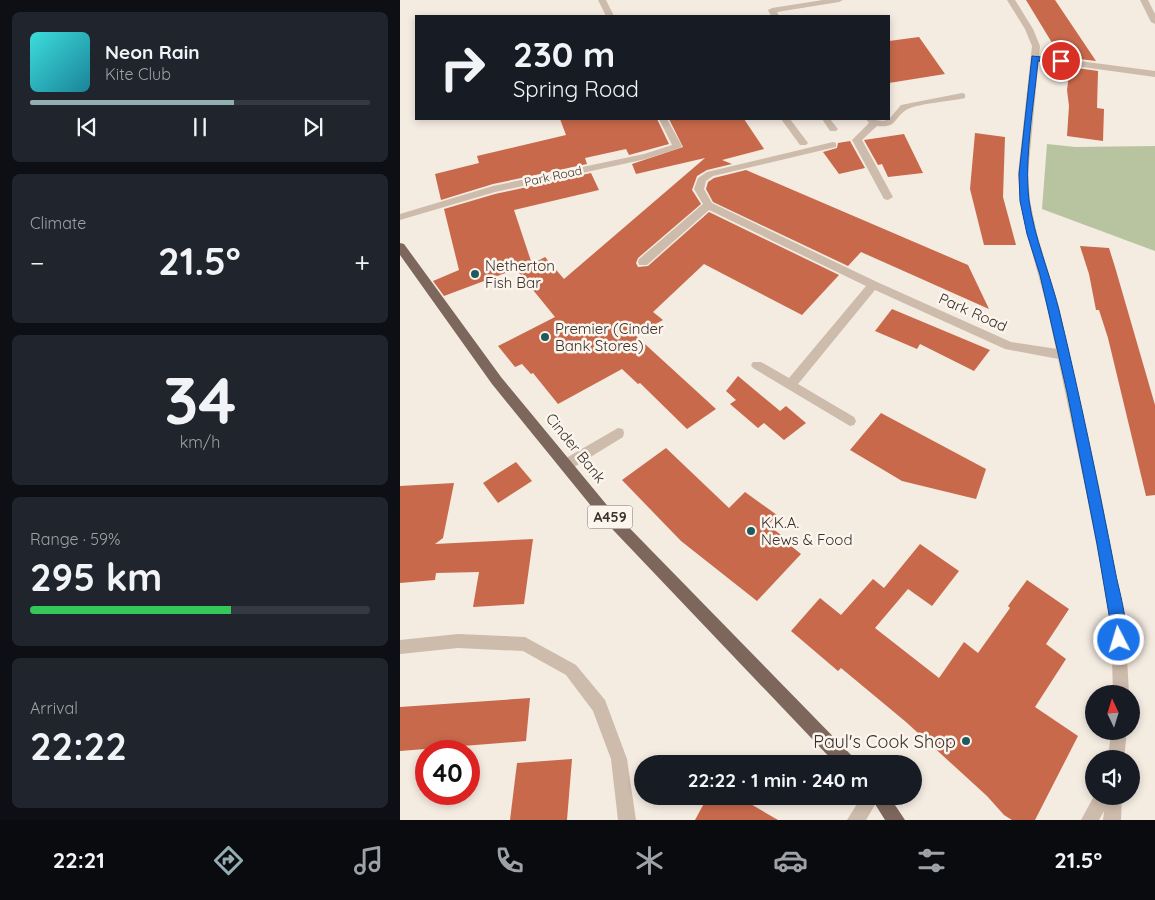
<!DOCTYPE html>
<meta charset="utf-8">
<style>
:root{--surface:#171b24;--page:#20242c;--text:#f1f3f6;--muted:#9ea1a6;--line:#363941;--accent:#92aeb2}
body{margin:0;font-family:Quicksand,sans-serif;background:var(--page);color:var(--text);height:100vh;display:flex;flex-direction:column;font-size:19px;white-space:nowrap}
*{box-sizing:border-box;margin:0}
p{font-size:16px;color:var(--muted)}
.icon{flex:none;width:28px;height:28px;fill:none;stroke:currentColor;stroke-width:2;stroke-linecap:round;stroke-linejoin:round}
.map{position:relative;flex:1;overflow:hidden}
.drawer{display:flex;flex-direction:column;gap:12px;padding:12px;background:#0d0f14;width:400px}
.drawer>*{flex:none}
.top-card{position:absolute;left:15px;top:15px;width:475px;height:105px;border-radius:0px;box-shadow:0 2px 8px #0003;background:#171b24;color:var(--text);overflow:hidden}
.needle{width:32px;rotate:356deg}
.tools{position:absolute;left:685px;top:685px;display:grid;gap:10px}
.tools a{display:grid;place-items:center;width:55px;height:55px;border-radius:50%;background:var(--surface);box-shadow:0 2px 8px #0003;font-size:25px}
.speed{position:absolute;left:15px;top:740px;display:flex;gap:10px;font-size:25px;font-weight:700;text-align:center}
.speed>*{display:grid;place-content:center;width:65px;height:65px;border-radius:50%;background:var(--surface);box-shadow:0 2px 8px #0003;line-height:1}
.speed .limit{border:8px solid #d22;background:#fff;color:#111}
.pin{position:absolute;display:grid;place-items:center;width:42px;height:42px;color:#fff;margin:-21px;border:2px solid #fff;border-radius:50%;box-shadow:0 1px 5px #0007}
.me{position:absolute;width:55px;margin:-28px;rotate:355deg;stroke-linejoin:round;filter:drop-shadow(0 0 4px #0008)}
.turn{display:flex;align-items:center;gap:18px;height:105px;padding:0 15px;font-size:22px}
.turn .icon{width:65px;height:65px;stroke-width:2.5}
.turn b{display:block;font-size:35px;line-height:42px}
.big{font-size:38px;font-weight:700;line-height:1.1}
.drawer .card{flex:1;display:flex;flex-direction:column;justify-content:center;gap:8px;min-width:0;padding:0 18px;border-radius:8px;background:var(--page)}
.drawer .dial{align-items:center;gap:0}
.dial b{font-size:65px;line-height:1}
.song{display:flex;align-items:center;gap:15px}
.cover{width:60px;height:60px;border-radius:8px;background:linear-gradient(135deg,hsl(180 70% 55%),hsl(190 70% 35%))}
.played{height:5px;border-radius:2px;background:linear-gradient(90deg,var(--accent) 60%,var(--line) 60%)}
.keys{display:flex;justify-content:space-around;direction:ltr}
.heat{display:flex;justify-content:space-between;align-items:center;font-size:28px;direction:ltr}
.charge{height:8px;border-radius:4px;background:linear-gradient(90deg,#34c759 59%,var(--line) 0)}
.trip{position:absolute;left:234px;top:755px;width:288px;height:50px;border-radius:25px;background:var(--surface);box-shadow:0 2px 8px #0003;font-weight:700;line-height:50px;text-align:center}
.tab-bar{display:flex;height:80px;justify-content:space-around;align-items:center;background:#090b0e;color:var(--muted)}
.tab-bar .icon{width:35px;height:35px}
.tab-bar .on{color:var(--accent)}
.tab-bar b{font-size:22px;color:var(--text)}
main{display:flex;flex:1;min-height:0}
.map>svg:first-child{display:block}
.green{fill:#b8c4a0}
.building{fill:#c8694b}
.lines{fill:none;stroke-linecap:round;stroke-linejoin:round}
.service{fill:#cdbbac;fill-rule:evenodd}
.minor{fill:#cdbbac;fill-rule:evenodd}
.tertiary{fill:#cdbbac;fill-rule:evenodd}
.primary{fill:#7d675c;fill-rule:evenodd}
.route{fill:#1a73e8;stroke:#114b97}
.poi-dot{fill:#1f5a5e;stroke:#fbf5ee;stroke-width:2}
.labels{text-anchor:middle;dominant-baseline:central;stroke-width:5;stroke-linejoin:round;paint-order:stroke}
.far-street-label{font-size:12px;fill:#3b302b;stroke:#fbf5ee}
.shield{fill:#fbf5ee;stroke:#756b66;stroke-width:1}
.shield-label{font-size:14px;font-weight:bold;fill:#3b302b}
.poi-label{font-size:15px;fill:#3b302b;stroke:#fbf5ee;text-anchor:start}
.street-label{font-size:15px;fill:#3b302b;stroke:#fbf5ee}
.near-poi-label{font-size:18px;fill:#3b302b;stroke:#fbf5ee;text-anchor:end}
</style>
<main>
<section class="drawer">
<div class="card">
<div class="song"><i class="cover"></i><div><b>Neon Rain</b><p>Kite Club</p></div></div>
<div class="played"></div>
<div class="keys"><svg class="icon" aria-label="previous" viewBox="0 0 24 24"><path d="M18 5L8 12l10 7zM5 5v14"/></svg><svg class="icon" aria-label="pause" viewBox="0 0 24 24"><path d="M8 5v14M16 5v14"/></svg><svg class="icon" aria-label="next" viewBox="0 0 24 24"><path d="M6 5l10 7-10 7zM19 5v14"/></svg></div>
</div>
<div class="card"><p>Climate</p>
<div class="heat"><a>−</a><b class="big">21.5°</b><a>+</a></div>
</div>
<div class="card dial"><b>34</b><p>km/h</p></div>
<div class="card"><p>Range · 59%</p><b class="big">295 km</b><div class="charge"></div></div>
<div class="card"><p>Arrival</p><b class="big">22:22</b></div>
</section>
<div class="map">
<svg width="755" height="820" viewBox="0 0 755 820">
<rect width="100%" height="100%" fill="#f4ebe1"/>
<path class="green" d="M647,144L675,147L755,146V251L642,209Z"/>
<path class="building" d="M626,0H655L696,61L671,58L672,50L657,51Z
M519,37L545,74L489,83V41Z
M670,67L698,71L697,108L704,109L703,141L667,136L669,106L667,90Z
M160,119H257L269,144L229,155L226,149L185,158L187,164L93,184L41,200L35,174L79,163L77,156L166,135Z
M269,119H344L364,149L322,160L332,164L307,170L297,176L292,190L301,204L238,258L236,263L238,267L248,266L309,212L439,275L402,315L304,264L253,312L263,320L235,335L316,409L287,429L240,383L238,384L222,369L158,404L133,373L131,374L122,364L115,367L98,346L155,317L116,269L44,296L33,281L59,270L44,209L95,194L191,173L199,190L114,210L132,264L145,257L164,279L305,158L236,174L232,164L283,147Z
M575,133L605,137L603,197L616,245H584L570,189Z
M504,134L523,173L488,177L482,164L478,165L464,140Z
M450,141L465,168L439,174L423,152L437,148L438,143Z
M346,170L568,265L589,309L461,252L448,266L313,202L306,189L308,182L314,178Z
M680,246L709,248L715,267L755,405V495L746,496L708,338L699,310H696L689,274Z
M492,309L590,350L574,371L520,344L517,349L475,331Z
M338,376L380,411L386,406L406,423L384,440L364,423L358,428L330,404L336,400L326,391Z
M481,413L586,469L576,499L502,481L450,450Z
M266,448L329,508L345,492L377,515L368,525L381,535L380,537L401,554L357,601L281,541L222,480Z
M116,462L132,481L98,503L83,483Z
M54,483L43,538L35,544L133,539L124,604L73,607L79,572L36,573L35,580L0,583V486Z
M520,544L559,571L532,606L508,589L475,628L539,678L564,642L578,653L610,608L608,606L627,580L669,609L646,644L666,659L635,707L678,736L635,820H612L604,815L587,796L506,722L441,668L438,671L391,631L420,598L441,615L473,579L484,588Z
M130,698L126,741L0,751V707Z
M172,759L167,820H110L117,763Z
M308,796H337L378,820H295Z"/>
<g class="lines">
<path class="service" d="M423,0H443L439,2L377,12L379,16H371L368,10L372,8Z
M740,0H748L755,14V24L751,22Z
M562,93L565,94V98C553,101 514,104 506,110C493,119 497,128 477,126L462,140L493,197L488,200L484,199L452,140L469,123L466,119L484,121L490,118L501,105Z
M381,119H390L408,143L406,145H400Z
M422,119H430L438,129L436,131H430Z
M218,428L223,429L224,433L223,437L171,469L166,471L161,469L159,465L161,461Z"/>
<path class="minor" d="M198,0H206L214,16H206Z
M634,55L755,71V77L631,60V56Z
M259,119H267L282,146L280,148L246,159L95,192L0,220V214L93,186L244,154L272,145Z
M433,142L436,143V147L313,176L306,181L304,189L312,203L477,282L611,342L664,350L670,355L668,358L664,360L605,349L475,290L398,384L454,417L456,421L454,425L450,426L353,368L351,365L353,362H361L389,378L466,286L309,210L247,265H239L238,262L239,259L303,204L294,189L298,178L307,172Z
M58,634L125,637L176,665L205,700L227,759L236,820H218L211,759L193,711L166,675L123,651L58,648L0,654V640Z
M462,796H480L466,820H447Z"/>
<path class="tertiary" d="M607,0H615L633,29L640,46L628,174L630,201L637,234L659,307L699,486L725,621L729,694H713L711,621L685,486L647,307L627,234L620,201L618,174L632,46L625,29Z
M711,731H727L724,759H708Z
M694,796H722L721,820H703L704,811L699,820H681Z"/>
<path class="primary" d="M0,243L4,244L101,377L206,504L454,758L456,764H436L196,512L92,384L0,255Z
M470,796H489L505,820H485Z"/>
</g>
<path class="route" d="M632,56L661,59L665,61L661,63L638,61C634,103 624,159 629,200C634,237 650,274 659,310C680,396 698,483 715,570C718,588 731,628 724,644L719,646L714,644L697,544L667,392L640,275L627,234L620,201L619,174Z"/>
<g class="poi-dot">
<circle cx="75" cy="274" r="5"/>
<circle cx="145" cy="337" r="5"/>
<circle cx="351" cy="531" r="5"/>
<circle cx="566" cy="741" r="5"/>
</g>
<g class="labels">
<g class="far-street-label">
<text transform="translate(153 176) rotate(-12)">Park Road</text>
</g>
<rect class="shield" x="187.5" y="505.5" width="45" height="23" rx="4"/>
<g class="shield-label">
<text x="210" y="517">A459</text>
</g>
<g class="poi-label">
<text x="85" y="265">Netherton<tspan x="85" dy="17">Fish Bar</tspan></text>
<text x="155" y="328">Premier (Cinder<tspan x="155" dy="17">Bank Stores)</tspan></text>
<text x="361" y="522">K.K.A.<tspan x="361" dy="17">News &amp; Food</tspan></text>
</g>
<g class="street-label">
<text transform="translate(573 312) rotate(24)">Park Road</text>
<text transform="translate(176 448) rotate(51)">Cinder Bank</text>
</g>
<g class="near-poi-label">
<text x="556" y="741">Paul's Cook Shop</text>
</g>
</g>
</svg>
<div class="tools">
<a><svg class="needle" viewBox="-14 -14 28 28"><path d="M0-13l5 13h-10z" fill="#e53935"/><path d="M0 13l5-13h-10z" fill="#9ea1a6"/></svg></a>
<a><svg class="icon" aria-label="sound" viewBox="0 0 24 24"><path d="M4 9h4l5-4v14l-5-4H4zM17 9q2 3 0 6"/></svg></a>
</div>
<div class="speed"><div class="limit">40</div></div>
<div class="pin" style="left:661px;top:61px;background:#d93025"><svg class="icon" aria-label="arrive" viewBox="0 0 24 24"><path d="M6 21V4h12l-3 4 3 4H6"/></svg></div>
<svg class="me" style="left:719px;top:640px" viewBox="-20 -20 40 40"><circle r="17" fill="#1a73e8" stroke="#fff" stroke-width="3"/><path d="M0-11L8 9 0 5-8 9z" fill="#fff"/></svg>
<div class="trip">22:22 · 1 min · 240 m</div>
<div class="top-card">
<div class="turn"><svg class="icon" aria-label="right" viewBox="0 0 24 24"><path d="M7 20v-9h11M14 6l5 5-5 5"/></svg><div><b>230 m</b>Spring Road</div></div>
</div>
</div>
</main>
<nav class="tab-bar">
<b>22:21</b>
<svg class="icon on" aria-label="directions" viewBox="0 0 24 24"><path d="M12 3l9 9-9 9-9-9zM9 14v-3h6M13 9l2 2-2 2"/></svg>
<svg class="icon" aria-label="music" viewBox="0 0 24 24"><path d="M9 18V5l10-2v13"/><circle cx="6" cy="18" r="3"/><circle cx="16" cy="16" r="3"/></svg>
<svg class="icon" aria-label="phone" viewBox="0 0 24 24"><path d="M5 4h4l2 5-3 2q2 4 5 5l2-3 5 2v4C11 20 4 13 5 4z"/></svg>
<svg class="icon" aria-label="climate" viewBox="0 0 24 24"><path d="M12 3v18M4 7l16 10M4 17L20 7"/></svg>
<svg class="icon" aria-label="car" viewBox="0 0 24 24"><path d="M5 17H2v-5l4-1 3-4h7l3 4 3 1v5h-3M9 17h6M6 11h13"/><circle cx="7" cy="17" r="2"/><circle cx="17" cy="17" r="2"/></svg>
<svg class="icon" aria-label="filters" viewBox="0 0 24 24"><path d="M4 7h16M4 17h16"/><circle cx="9" cy="7" r="2"/><circle cx="15" cy="17" r="2"/></svg>
<b>21.5°</b>
</nav>
